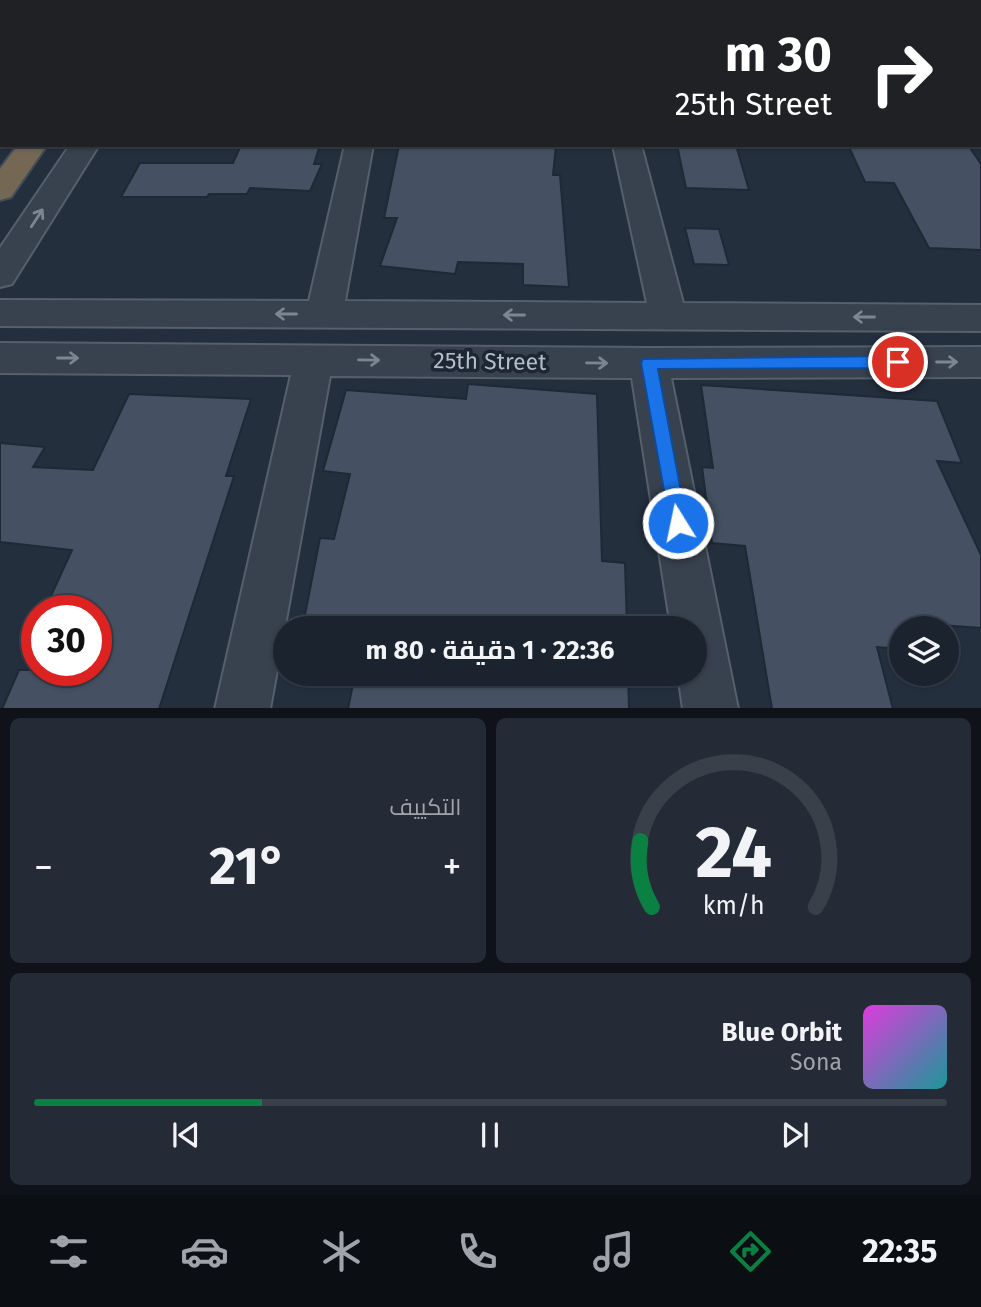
<!DOCTYPE html>
<html lang="ar">
<meta charset="utf-8">
<style>
:root{--surface:#1b232e;--page:#242b36;--text:#f1f3f6;--muted:#a0a4aa;--line:#39404a;--accent:#0b8043}
body{margin:0;font-family:"Fira Sans",Cairo,sans-serif;background:var(--page);color:var(--text);direction:rtl;height:100vh;display:flex;flex-direction:column;font-size:26px;white-space:nowrap}
*{box-sizing:border-box;margin:0}
p{font-size:23px;color:var(--muted)}
.icon{flex:none;width:38px;height:38px;fill:none;stroke:currentColor;stroke-width:2;stroke-linecap:round;stroke-linejoin:round}
.map{position:relative;height:708px;overflow:hidden;direction:ltr}
.details{display:flex;flex-direction:column;gap:10px;padding:10px;background:#0f1319;flex:1}
.details>*{flex:none}
.hud{position:absolute;left:0px;top:0px;width:982px;height:147px;box-shadow:0 2px 5px #0004,0 0 0 2px var(--line);direction:rtl;background:#202124;color:#fff;overflow:hidden}
.controls{position:absolute;left:889px;top:616px;display:grid;gap:14px}
.controls a{display:grid;place-items:center;width:70px;height:70px;border-radius:50%;background:var(--surface);box-shadow:0 2px 5px #0004,0 0 0 2px var(--line);font-size:35px}
.speed{position:absolute;left:21px;top:595px;display:flex;gap:14px;font-size:35px;font-weight:700;text-align:center}
.speed>*{display:grid;place-content:center;width:91px;height:91px;border-radius:50%;background:var(--surface);box-shadow:0 2px 5px #0004,0 0 0 2px var(--line);line-height:1}
.speed .limit{border:10px solid #d22;background:#fff;color:#111}
.pin{position:absolute;display:grid;place-items:center;width:60px;height:60px;color:#fff;margin:-30px;border:4px solid #fff;border-radius:50%;box-shadow:0 2px 7px #0007}
.me{position:absolute;width:77px;margin:-38px;rotate:350deg;stroke-linejoin:round;filter:drop-shadow(0 0 5px #0008)}
.turn{display:flex;align-items:center;gap:24px;height:147px;padding:0 35px;font-size:32px}
.turn .icon{width:91px;height:91px;stroke-width:2.5}
.turn b{display:block;font-size:49px;line-height:60px}
.big{font-size:52px;font-weight:700;line-height:1.1}
.details .tile{flex:1;display:flex;flex-direction:column;justify-content:center;gap:10px;min-width:0;padding:0 24px;border-radius:10px;background:var(--page)}
.details .dial{align-items:center;gap:0}
.dial svg{height:182px;overflow:visible;fill:none;stroke:var(--line);stroke-width:7;stroke-linecap:round;text-anchor:middle}
.dial text{fill:var(--text);stroke:none}
.song{display:flex;align-items:center;gap:21px}
.cover{width:84px;height:84px;border-radius:10px;background:linear-gradient(135deg,hsl(300 70% 55%),hsl(180 70% 35%))}
.played{height:7px;border-radius:4px;background:linear-gradient(90deg,var(--accent) 25%,var(--line) 25%)}
.keys{display:flex;justify-content:space-around;direction:ltr}
.heat{display:flex;justify-content:space-between;align-items:center;font-size:38px;direction:ltr}
.details .tiles{flex:1;display:grid;gap:10px;grid-template-columns:1fr 1fr}
.tile:last-child{grid-column:span 2}
.trip{position:absolute;left:273px;top:616px;width:434px;height:70px;border-radius:35px;background:var(--surface);box-shadow:0 2px 5px #0004,0 0 0 2px var(--line);font-weight:700;line-height:70px;text-align:center;direction:rtl}
.tab-bar{display:flex;height:112px;justify-content:space-around;align-items:center;background:#0b0e12;color:var(--muted)}
.tab-bar .icon{width:49px;height:49px}
.tab-bar .selected{color:var(--accent)}
.tab-bar b{font-size:32px;color:var(--text)}
.map>svg:first-child{display:block}
.building{fill:#455162;stroke:#1f2835;stroke-width:2}
.lines{fill:none;stroke-linecap:round;stroke-linejoin:round}
.service-casing{stroke:#565f6c;stroke-width:4}
.minor-casing{stroke:#565f6c;stroke-width:4}
.secondary-casing{stroke:#565f6c;stroke-width:4}
.motorway-casing{stroke:#434c59;stroke-width:4}
.service{fill:#38414e;fill-rule:evenodd}
.minor{fill:#38414e;fill-rule:evenodd}
.secondary{fill:#465061;fill-rule:evenodd}
.motorway{fill:#746855;fill-rule:evenodd}
.oneway{stroke:#7c8592}
.route{fill:#1a73e8;stroke:#114b97;stroke-width:2}
.labels{text-anchor:middle;dominant-baseline:central;stroke-width:7;stroke-linejoin:round;paint-order:stroke}
.street-label{font-size:23px;fill:#b4bcc9;stroke:#1d2633}
</style>
<div class="map">
<svg width="981" height="709" viewBox="0 0 981 709">
<rect width="100%" height="100%" fill="#242f3e"/>
<path class="building" d="M241,145H320L314,164H322L310,191L250,188L247,194H209L207,197H121L140,163H233Z
M399,145H556L553,175H560L569,287L523,285V264L458,262L455,274L380,266L397,218H384Z
M677,145H736L749,190L686,188Z
M848,145H968L981,164V250L929,248L894,183L865,182Z
M685,228L719,229L729,265L694,264Z
M468,384L597,394L602,561L625,563L627,628H364L303,625L320,538L334,539L350,474L323,471L346,390L466,399Z
M701,385L937,401L962,463L937,461L981,555V628L942,625L943,628H901V649L877,647L893,709H772L745,546L712,543L702,467L713,468Z
M129,394L251,399L226,476H234L159,709H2L19,670H96V611H44L72,550L0,542V443L45,447L33,467L93,470Z
M355,674H628L629,709H348Z"/>
<g class="lines">
<defs>
<path id="service" d="M280,0H297L279,2Z"/>
<path id="minor" d="M168,0H190L167,2Z
M377,0H399V2H377Z
M581,0H603L604,2H582Z
M939,0H961L962,2H940Z
M980,24H981V39H980Z
M70,145H99L12,284L0,287V248Z
M345,145H373L345,301L647,303L613,145H641L683,303L981,305V331L0,326V300L309,301Z
M0,343L649,348L981,347V377L671,378L738,709H683L678,674H695V628H671L632,378L330,376L270,709H215L291,375L0,373Z"/>
<path id="secondary" d="M15,0H38L14,2Z
M0,20H2L0,35Z"/>
<path id="motorway" d="M57,0H80L56,2Z
M126,0H149L125,2Z
M2,68V85L0,86V69Z
M18,145H47L11,197L0,200V169Z"/>
</defs>
<use href="#service" class="service-casing"/>
<use href="#minor" class="minor-casing"/>
<use href="#secondary" class="secondary-casing"/>
<use href="#motorway" class="motorway-casing"/>
<use href="#service" class="service"/>
<use href="#minor" class="minor"/>
<use href="#secondary" class="secondary"/>
<use href="#motorway" class="motorway"/>
</g>
<defs><path id="oneway-shaft" d="M-6 0H5M1.5-3L5.5 0L1.5 3" fill="none" stroke-width="1.6" stroke-linecap="round" stroke-linejoin="round" transform="scale(1.75)"/></defs>
<g class="oneway">
<use href="#oneway-shaft" transform="translate(37 218) rotate(-57)"/>
<use href="#oneway-shaft" transform="translate(286 314) rotate(-180)"/>
<use href="#oneway-shaft" transform="translate(514 315) rotate(-180)"/>
<use href="#oneway-shaft" transform="translate(864 317) rotate(-180)"/>
<use href="#oneway-shaft" transform="translate(68 358)"/>
<use href="#oneway-shaft" transform="translate(369 360) rotate(1)"/>
<use href="#oneway-shaft" transform="translate(947 362)"/>
<use href="#oneway-shaft" transform="translate(597 363) rotate(1)"/>
</g>
<path class="route" d="M898,356L906,362L898,368L658,369L687,523L685,529L678,531L671,529L641,363L643,359Z"/>
<g class="labels">
<g class="street-label">
<text transform="translate(490 361) rotate(1)">25th Street</text>
</g>
</g>
</svg>
<div class="controls">
<a><svg class="icon" aria-label="layers" viewBox="0 0 24 24"><path d="M12 4l9 5-9 5-9-5zM3 14l9 5 9-5"/></svg></a>
</div>
<div class="speed"><div class="limit">30</div></div>
<div class="pin" style="left:898px;top:362px;background:#d93025"><svg class="icon" aria-label="arrive" viewBox="0 0 24 24"><path d="M6 21V4h12l-3 4 3 4H6"/></svg></div>
<svg class="me" style="left:678px;top:523px" viewBox="-20 -20 40 40"><circle r="17" fill="#1a73e8" stroke="#fff" stroke-width="3"/><path d="M0-11L8 9 0 5-8 9z" fill="#fff"/></svg>
<div class="trip">22:36 · 1 دقيقة · 80 m</div>
<div class="hud">
<div class="turn"><svg class="icon" aria-label="right" viewBox="0 0 24 24"><path d="M7 20v-9h11M14 6l5 5-5 5"/></svg><div><b>30 m</b>25th Street</div></div>
</div>
</div>
<section class="details">
<div class="tiles">
<div class="tile dial"><svg viewBox="0 0 100 80">
<path d="M14 69A42 42 0 1 1 86 69"/>
<path d="M14 69A42 42 0 0 1 9 40" stroke="#0b8043"/>
<text x="50" y="56" font-size="32" font-weight="700">24</text>
<text x="50" y="72" font-size="11">km/h</text>
</svg></div>
<div class="tile"><p>التكييف</p>
<div class="heat"><a>−</a><b class="big">21°</b><a>+</a></div>
</div>
<div class="tile">
<div class="song"><i class="cover"></i><div><b>Blue Orbit</b><p>Sona</p></div></div>
<div class="played"></div>
<div class="keys"><svg class="icon" aria-label="previous" viewBox="0 0 24 24"><path d="M18 5L8 12l10 7zM5 5v14"/></svg><svg class="icon" aria-label="pause" viewBox="0 0 24 24"><path d="M8 5v14M16 5v14"/></svg><svg class="icon" aria-label="next" viewBox="0 0 24 24"><path d="M6 5l10 7-10 7zM19 5v14"/></svg></div>
</div>
</div>
</section>
<nav class="tab-bar">
<b>22:35</b>
<svg class="icon selected" aria-label="directions" viewBox="0 0 24 24"><path d="M12 3l9 9-9 9-9-9zM9 14v-3h6M13 9l2 2-2 2"/></svg>
<svg class="icon" aria-label="music" viewBox="0 0 24 24"><path d="M9 18V5l10-2v13"/><circle cx="6" cy="18" r="3"/><circle cx="16" cy="16" r="3"/></svg>
<svg class="icon" aria-label="phone" viewBox="0 0 24 24"><path d="M5 4h4l2 5-3 2q2 4 5 5l2-3 5 2v4C11 20 4 13 5 4z"/></svg>
<svg class="icon" aria-label="climate" viewBox="0 0 24 24"><path d="M12 3v18M4 7l16 10M4 17L20 7"/></svg>
<svg class="icon" aria-label="car" viewBox="0 0 24 24"><path d="M5 17H2v-5l4-1 3-4h7l3 4 3 1v5h-3M9 17h6M6 11h13"/><circle cx="7" cy="17" r="2"/><circle cx="17" cy="17" r="2"/></svg>
<svg class="icon" aria-label="filters" viewBox="0 0 24 24"><path d="M4 7h16M4 17h16"/><circle cx="9" cy="7" r="2"/><circle cx="15" cy="17" r="2"/></svg>
</nav>
